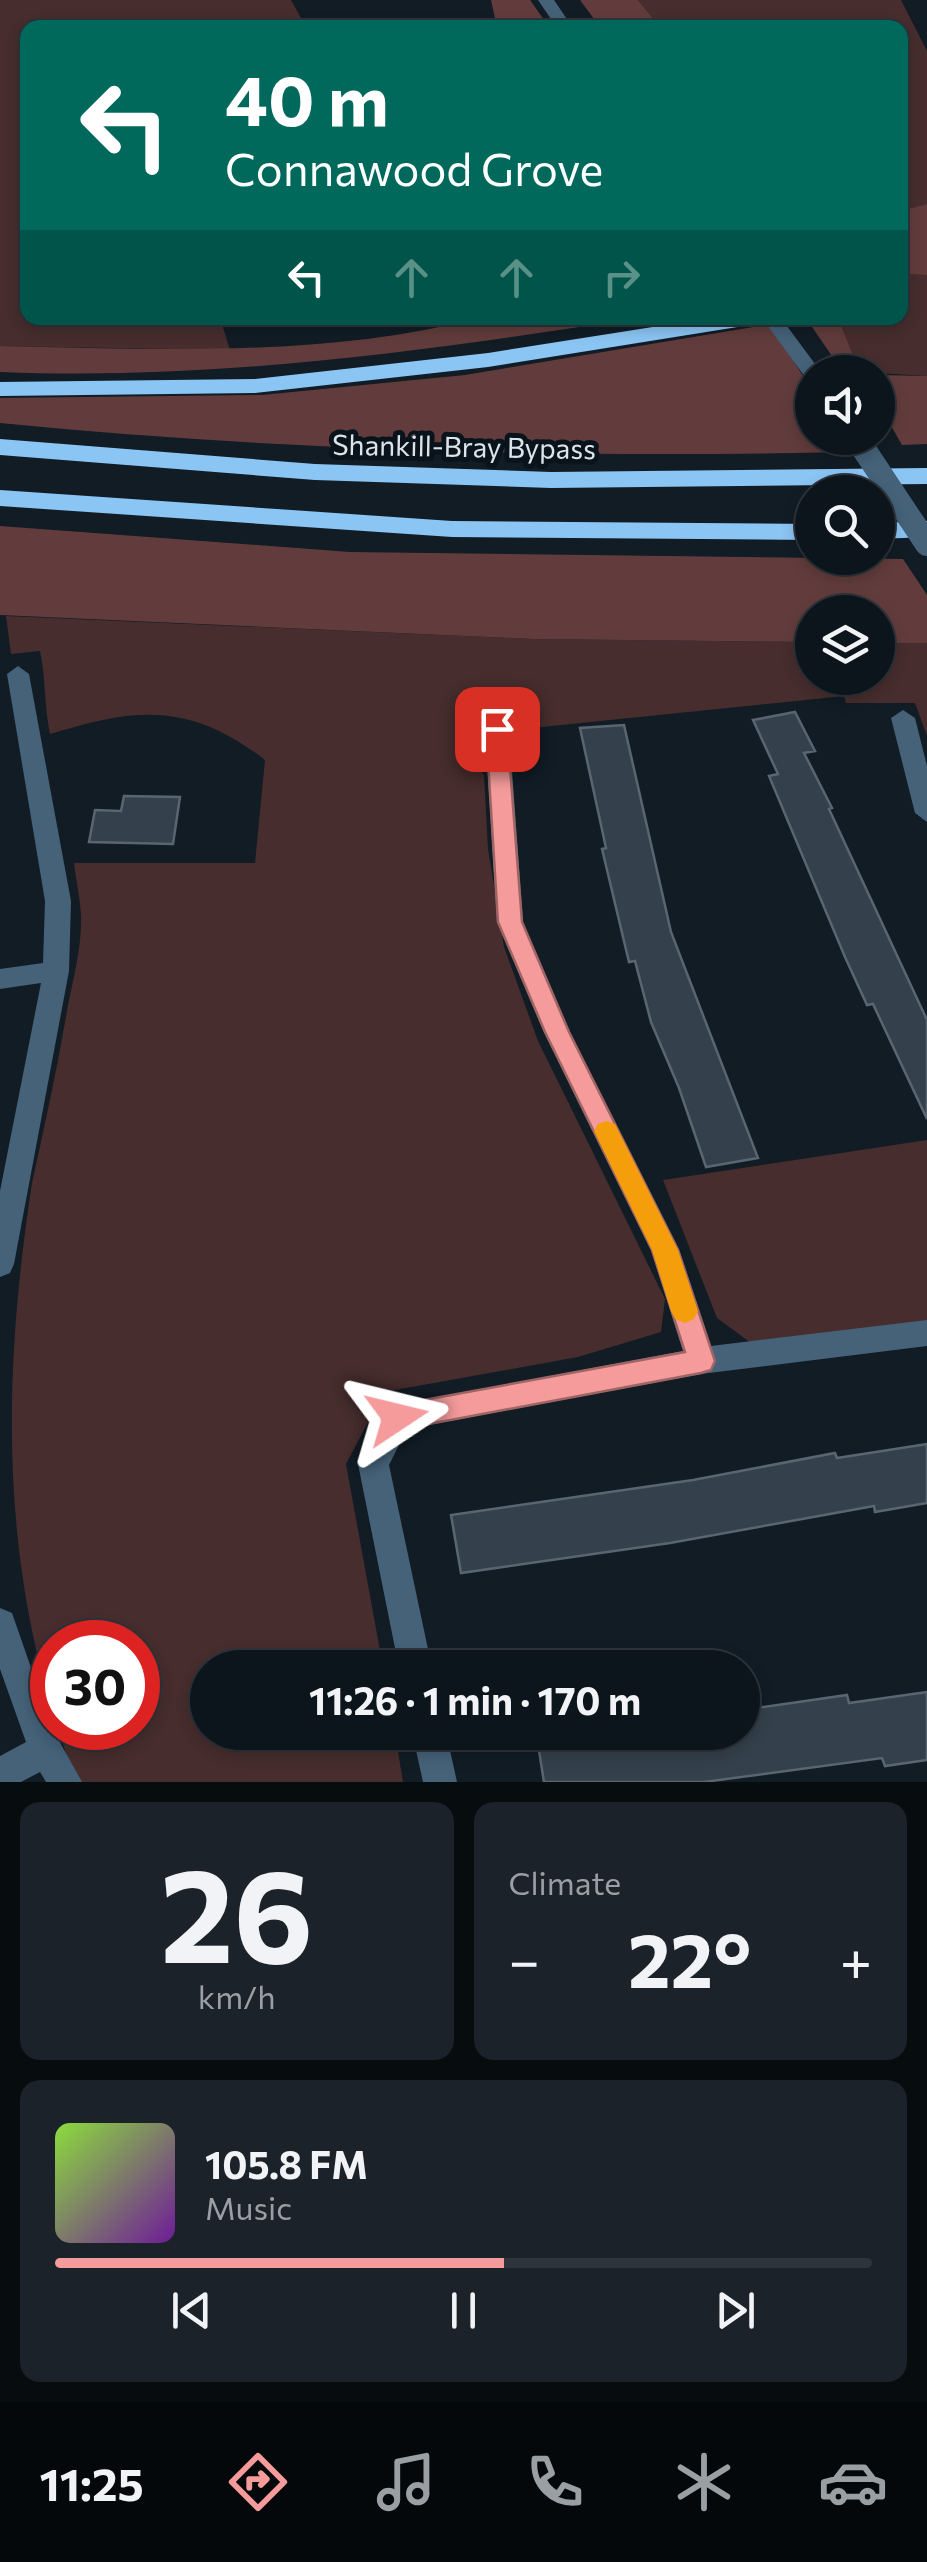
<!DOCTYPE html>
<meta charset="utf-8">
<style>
:root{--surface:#0d151c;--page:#1b2229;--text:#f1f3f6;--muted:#9a9fa3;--line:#2d343b;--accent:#f59b9b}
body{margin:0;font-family:Commissioner,sans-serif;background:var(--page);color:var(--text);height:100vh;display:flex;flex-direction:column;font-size:38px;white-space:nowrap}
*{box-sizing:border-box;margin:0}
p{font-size:32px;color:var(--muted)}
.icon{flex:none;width:55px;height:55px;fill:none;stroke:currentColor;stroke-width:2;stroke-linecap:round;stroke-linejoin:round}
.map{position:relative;height:1782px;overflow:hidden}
.side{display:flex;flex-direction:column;gap:20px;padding:20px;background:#070c0f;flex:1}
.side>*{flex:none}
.banner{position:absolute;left:20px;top:20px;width:888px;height:305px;border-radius:20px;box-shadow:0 5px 15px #0003,0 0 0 2px var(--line);background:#00695c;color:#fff;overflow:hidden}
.fabs{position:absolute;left:795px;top:355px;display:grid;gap:20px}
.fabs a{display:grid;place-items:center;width:100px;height:100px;border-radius:50%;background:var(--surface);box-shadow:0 5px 15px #0003,0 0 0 2px var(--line);font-size:50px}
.speed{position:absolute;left:30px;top:1620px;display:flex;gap:20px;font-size:50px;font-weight:700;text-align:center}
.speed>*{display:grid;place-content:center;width:130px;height:130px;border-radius:50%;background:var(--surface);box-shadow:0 5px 15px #0003,0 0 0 2px var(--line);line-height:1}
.speed .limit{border:15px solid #d22;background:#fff;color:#111}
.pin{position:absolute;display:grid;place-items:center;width:85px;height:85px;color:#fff;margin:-42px;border-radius:20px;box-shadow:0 5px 15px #0006}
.me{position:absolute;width:110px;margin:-55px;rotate:80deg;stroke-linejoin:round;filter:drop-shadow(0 0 8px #0008)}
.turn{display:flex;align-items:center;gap:35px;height:210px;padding:0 40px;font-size:45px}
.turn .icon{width:130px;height:130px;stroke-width:2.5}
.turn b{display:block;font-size:70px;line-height:85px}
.lanes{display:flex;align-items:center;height:95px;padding:0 40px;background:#0003;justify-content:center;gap:50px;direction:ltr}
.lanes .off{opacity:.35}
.big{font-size:75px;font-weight:700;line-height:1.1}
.side .card{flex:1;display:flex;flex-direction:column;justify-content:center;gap:15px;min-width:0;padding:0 35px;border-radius:20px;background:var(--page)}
.side .dial{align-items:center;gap:0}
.dial b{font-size:130px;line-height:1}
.song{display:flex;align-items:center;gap:30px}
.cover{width:120px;height:120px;border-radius:15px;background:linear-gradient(135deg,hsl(90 70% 55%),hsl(280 70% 35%))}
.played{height:10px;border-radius:5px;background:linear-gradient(90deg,var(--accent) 55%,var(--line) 55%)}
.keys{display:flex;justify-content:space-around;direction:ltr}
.heat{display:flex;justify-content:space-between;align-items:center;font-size:55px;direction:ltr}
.side .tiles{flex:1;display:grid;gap:20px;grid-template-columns:1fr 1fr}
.card:last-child{grid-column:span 2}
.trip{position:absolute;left:190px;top:1650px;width:570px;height:100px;border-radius:50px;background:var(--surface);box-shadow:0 5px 15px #0003,0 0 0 2px var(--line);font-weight:700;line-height:100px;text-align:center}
.tabs{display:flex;height:160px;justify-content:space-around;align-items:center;background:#05080b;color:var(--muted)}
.tabs .icon{width:70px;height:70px}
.tabs .on{color:var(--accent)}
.tabs b{font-size:45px;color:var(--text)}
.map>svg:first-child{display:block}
.green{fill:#472d2d;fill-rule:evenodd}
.forest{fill:#623c3c}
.building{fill:#34404b;stroke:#596671;stroke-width:2.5}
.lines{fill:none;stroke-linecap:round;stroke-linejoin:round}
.service{fill:#456279;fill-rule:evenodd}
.minor{fill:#456279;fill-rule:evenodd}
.tertiary{fill:#456279;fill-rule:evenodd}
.motorway{fill:#8bc5f4;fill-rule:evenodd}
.tertiary-bridge-far1{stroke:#456279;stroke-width:18}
.tertiary-bridge{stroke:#456279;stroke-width:24}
.route{fill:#f59b9b;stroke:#9f6565;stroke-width:2.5}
.slow{fill:#f59e0b}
.labels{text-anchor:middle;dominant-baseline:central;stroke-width:10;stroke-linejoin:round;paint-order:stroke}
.street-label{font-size:28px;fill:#dce4ea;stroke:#08131c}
</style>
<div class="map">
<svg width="927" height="1782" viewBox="0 0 927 1782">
<rect width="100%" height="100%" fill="#111c25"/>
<path class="green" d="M0,0H291L306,27L28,28V318H220L230,350L0,346Z
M638,0H901L927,51V204L900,211V28L660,27Z
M900,274L927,275V376L860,372L838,318H900Z
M6,616L534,639L812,642V678H878V643H927V736L915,703H846L844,696L532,728L529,712L463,717L465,753L484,775L488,849L504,947L538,1041L665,1299L661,1332L578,1357L384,1392L346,1464L383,1667L208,1668V1732L395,1733L403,1782H77C0,1586 0,1392 32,1183C45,1124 58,1065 68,1005C74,976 82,945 81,915C80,898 76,880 74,863H255L265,760C190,702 137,707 50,734C44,706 46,679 40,651L11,654ZM52,1642H138V1728H52Z
M927,1140V1322L751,1343L717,1318L663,1180Z"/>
<path class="forest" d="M491,0H530L549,27C530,28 515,22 496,23Z
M580,0H638L660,27H600Z
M927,204V275L900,274V211Z
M479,318H637C429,351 211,381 0,372V346C160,349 323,358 479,318Z
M806,318H838L860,372L840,368Z
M771,324L812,391V438H842L852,452C567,458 283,451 0,423V398L262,395L465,375Z
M878,375L927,376V444L902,445L878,403Z
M0,526L350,552L903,559L927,595V643H878V612H812V642L534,639L0,615Z"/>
<path class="building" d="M795,712L815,751L804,753L832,808L829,809L927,1020V1119L873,1004L867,1005L845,957L769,776L778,774L753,720Z
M624,725L671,932L758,1158L706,1167L679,1088L651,1022L635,961L629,962L602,849L606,848L580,728Z
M124,796L180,797L173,844L89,842L95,810L121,811Z
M927,1444V1503L875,1512L874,1506L670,1543L461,1573L451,1515L693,1480L835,1453L837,1458Z
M927,1692V1760L885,1766L882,1758L704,1782H544L536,1732H742V1710L847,1695L849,1703Z"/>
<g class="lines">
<path class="service" d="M352,318H369L372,321L363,326Z"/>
<path class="minor" d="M18,666L29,674L71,901L69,971L14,1264L10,1273L0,1277V1191L41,983L0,989V969L43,963L45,901L7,674Z
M903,710L915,718L927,766V822L915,813L891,718Z
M497,721L509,729L523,922L570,1032L679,1249L711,1346L927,1320V1346L701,1374L407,1429L389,1465L432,1668H399L358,1464L386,1407L683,1351L651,1250L544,1032L497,922L485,729Z
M0,1608L12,1613L52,1728L82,1782H46L40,1772L21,1782H0V1756L26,1742L0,1669Z
M412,1732H446L457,1782H423Z"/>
<path class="tertiary" d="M538,0H554L573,28H557Z
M762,318H781L821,372H812V379L805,377Z"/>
<path class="motorway" d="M710,318H761L750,325L488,367L255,393L0,396V382L255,379L488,353Z
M0,439L315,464L551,472L927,468V484L551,488L315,480L0,455Z
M0,490L452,521L812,524V540L452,537L0,506Z
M927,521V537L878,539V523Z"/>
<path class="tertiary-bridge-far1" d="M856,438L864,451"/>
<path class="tertiary-bridge" d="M863,448L927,544"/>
</g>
<path class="route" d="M497,722L507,729L522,922L569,1032L678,1250L715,1361L711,1370L701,1373L397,1430L387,1426L383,1417L387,1408L397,1405L685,1352L652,1250L545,1032L498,922L486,729Z"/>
<path class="slow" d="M606,1121L615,1124L678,1250L698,1311L694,1319L685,1323L675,1319L671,1311L652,1250L594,1131L598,1124Z"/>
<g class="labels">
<g class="street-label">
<text transform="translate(464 446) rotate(1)">Shankill-Bray Bypass</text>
</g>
</g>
</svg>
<div class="fabs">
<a><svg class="icon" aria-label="sound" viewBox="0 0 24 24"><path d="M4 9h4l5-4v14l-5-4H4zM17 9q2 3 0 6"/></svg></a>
<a><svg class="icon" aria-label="search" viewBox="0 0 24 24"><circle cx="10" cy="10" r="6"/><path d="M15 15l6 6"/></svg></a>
<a><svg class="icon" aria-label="layers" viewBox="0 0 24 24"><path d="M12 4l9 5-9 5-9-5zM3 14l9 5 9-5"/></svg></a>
</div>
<div class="speed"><div class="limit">30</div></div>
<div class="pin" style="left:497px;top:729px;background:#d93025"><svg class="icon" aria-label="arrive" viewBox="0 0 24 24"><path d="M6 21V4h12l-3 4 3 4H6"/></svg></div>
<svg class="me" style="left:397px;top:1417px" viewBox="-20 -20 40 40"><path d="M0-17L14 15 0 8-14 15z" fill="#f59b9b" stroke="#fff" stroke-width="4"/></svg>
<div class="trip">11:26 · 1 min · 170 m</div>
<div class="banner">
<div class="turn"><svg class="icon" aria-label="left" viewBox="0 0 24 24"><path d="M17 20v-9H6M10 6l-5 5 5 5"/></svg><div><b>40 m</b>Connawood Grove</div></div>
<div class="lanes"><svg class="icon" aria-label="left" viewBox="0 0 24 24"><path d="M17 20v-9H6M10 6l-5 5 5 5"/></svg><svg class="icon off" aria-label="ahead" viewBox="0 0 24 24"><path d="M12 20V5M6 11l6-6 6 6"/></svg><svg class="icon off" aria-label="ahead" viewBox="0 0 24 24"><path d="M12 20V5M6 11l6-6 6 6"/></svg><svg class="icon off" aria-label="right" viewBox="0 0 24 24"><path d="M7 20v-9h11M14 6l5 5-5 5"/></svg></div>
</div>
</div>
<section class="side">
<div class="tiles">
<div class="card dial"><b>26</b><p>km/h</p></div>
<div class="card"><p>Climate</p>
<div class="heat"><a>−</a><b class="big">22°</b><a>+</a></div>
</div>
<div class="card">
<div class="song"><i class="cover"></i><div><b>105.8 FM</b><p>Music</p></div></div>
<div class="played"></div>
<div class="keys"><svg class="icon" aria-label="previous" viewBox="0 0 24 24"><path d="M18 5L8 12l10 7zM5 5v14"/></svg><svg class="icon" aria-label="pause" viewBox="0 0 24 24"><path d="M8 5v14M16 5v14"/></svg><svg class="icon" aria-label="next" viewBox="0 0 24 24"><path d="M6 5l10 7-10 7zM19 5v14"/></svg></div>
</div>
</div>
</section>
<nav class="tabs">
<b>11:25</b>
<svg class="icon on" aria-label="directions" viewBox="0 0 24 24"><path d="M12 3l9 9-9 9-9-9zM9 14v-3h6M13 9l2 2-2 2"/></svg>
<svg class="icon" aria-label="music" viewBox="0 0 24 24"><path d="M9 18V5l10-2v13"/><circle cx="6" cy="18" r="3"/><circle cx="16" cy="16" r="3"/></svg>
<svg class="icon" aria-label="phone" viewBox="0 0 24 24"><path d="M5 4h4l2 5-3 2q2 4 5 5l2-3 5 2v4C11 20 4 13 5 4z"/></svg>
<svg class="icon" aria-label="climate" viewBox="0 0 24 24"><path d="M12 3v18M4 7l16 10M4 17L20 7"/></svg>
<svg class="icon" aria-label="car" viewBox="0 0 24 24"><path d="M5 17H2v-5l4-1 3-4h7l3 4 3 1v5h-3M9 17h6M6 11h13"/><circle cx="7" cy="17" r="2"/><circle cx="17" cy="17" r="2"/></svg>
</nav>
